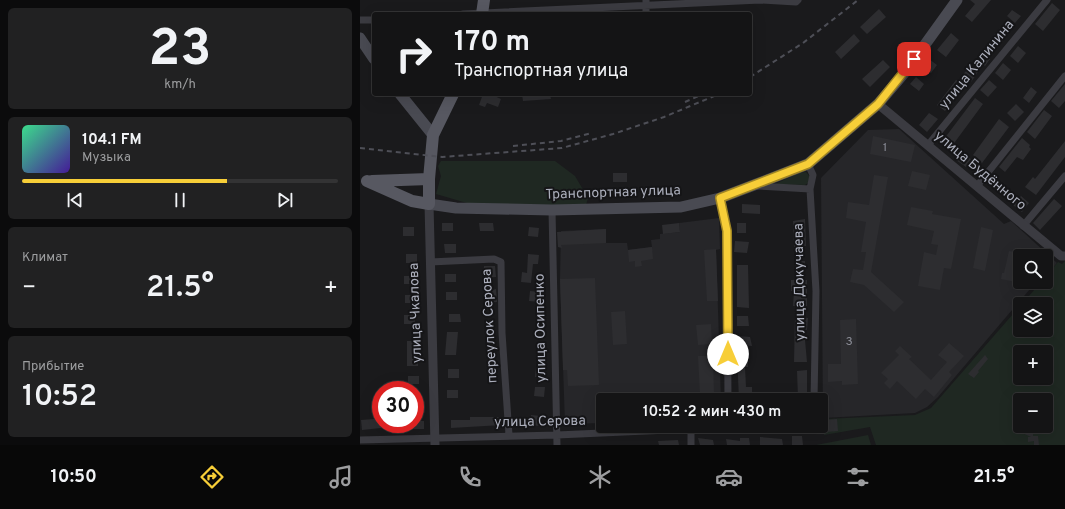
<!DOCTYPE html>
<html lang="ru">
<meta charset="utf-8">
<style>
:root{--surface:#141415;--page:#212122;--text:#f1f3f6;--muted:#9d9ea0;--line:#333334;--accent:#f7ce38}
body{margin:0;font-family:Overpass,sans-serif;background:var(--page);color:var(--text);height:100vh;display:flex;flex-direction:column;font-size:15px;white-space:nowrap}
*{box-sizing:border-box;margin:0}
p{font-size:13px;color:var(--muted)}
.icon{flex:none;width:22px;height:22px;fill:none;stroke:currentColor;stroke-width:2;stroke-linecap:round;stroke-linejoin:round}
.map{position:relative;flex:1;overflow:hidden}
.sheet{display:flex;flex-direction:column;gap:8px;padding:8px;background:#0b0b0c;width:360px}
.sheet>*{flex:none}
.top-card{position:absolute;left:12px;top:12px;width:380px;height:84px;border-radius:4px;box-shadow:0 4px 16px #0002,0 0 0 1px var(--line);background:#141415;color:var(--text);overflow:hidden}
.buttons{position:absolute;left:653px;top:249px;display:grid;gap:8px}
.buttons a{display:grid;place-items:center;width:40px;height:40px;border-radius:4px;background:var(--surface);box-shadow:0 4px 16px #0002,0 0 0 1px var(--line);font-size:20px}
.speed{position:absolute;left:12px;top:381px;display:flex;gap:8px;font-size:20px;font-weight:700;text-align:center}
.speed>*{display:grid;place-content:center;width:52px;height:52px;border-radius:50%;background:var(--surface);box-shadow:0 4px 16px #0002,0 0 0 1px var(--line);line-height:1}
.speed .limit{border:6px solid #d22;background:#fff;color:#111}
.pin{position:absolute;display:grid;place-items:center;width:34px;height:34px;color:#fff;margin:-17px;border-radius:8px;box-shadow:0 2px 6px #0006}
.me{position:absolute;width:44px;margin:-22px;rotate:0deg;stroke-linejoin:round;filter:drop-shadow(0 0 3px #0008)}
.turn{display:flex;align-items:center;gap:14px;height:84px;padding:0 16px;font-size:18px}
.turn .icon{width:52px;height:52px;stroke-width:2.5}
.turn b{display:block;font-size:28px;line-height:34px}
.big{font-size:30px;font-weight:600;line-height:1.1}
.sheet .card{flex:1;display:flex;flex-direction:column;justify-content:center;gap:6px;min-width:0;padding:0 14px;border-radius:6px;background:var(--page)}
.sheet .dial{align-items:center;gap:0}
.dial b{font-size:52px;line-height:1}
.song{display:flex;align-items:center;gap:12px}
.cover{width:48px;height:48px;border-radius:6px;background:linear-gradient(135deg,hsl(150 70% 55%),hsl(260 70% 35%))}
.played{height:4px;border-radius:2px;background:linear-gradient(90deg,var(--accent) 65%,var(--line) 65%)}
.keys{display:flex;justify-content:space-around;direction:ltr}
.heat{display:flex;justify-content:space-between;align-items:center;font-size:22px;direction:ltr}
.trip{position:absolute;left:236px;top:393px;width:232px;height:40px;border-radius:4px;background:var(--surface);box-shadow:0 4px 16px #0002,0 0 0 1px var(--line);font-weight:600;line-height:40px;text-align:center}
.menu{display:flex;height:64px;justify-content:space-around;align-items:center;background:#080808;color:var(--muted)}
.menu .icon{width:28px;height:28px}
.menu .selected{color:var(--accent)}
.menu b{font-size:18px;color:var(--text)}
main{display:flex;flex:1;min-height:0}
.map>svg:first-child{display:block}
.built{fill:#262629}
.green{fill:#1f2822;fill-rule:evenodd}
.building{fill:#2d2d30}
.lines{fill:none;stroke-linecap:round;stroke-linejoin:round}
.minor{stroke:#3b3b41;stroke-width:7}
.tertiary{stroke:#3b3b41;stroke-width:9}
.secondary{stroke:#494a52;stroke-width:11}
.primary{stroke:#575861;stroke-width:12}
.rail{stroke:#4e4f57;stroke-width:2;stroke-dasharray:5 4;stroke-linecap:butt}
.route-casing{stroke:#a18624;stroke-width:10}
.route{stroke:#f7ce38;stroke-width:7}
.labels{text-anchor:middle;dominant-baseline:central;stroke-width:4;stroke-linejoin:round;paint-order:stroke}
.number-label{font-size:12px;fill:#8c8e98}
.street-label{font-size:14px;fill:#acafbc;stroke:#151517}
</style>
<main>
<section class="sheet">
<div class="card dial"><b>23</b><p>km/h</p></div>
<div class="card">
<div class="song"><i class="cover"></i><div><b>104.1 FM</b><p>Музыка</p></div></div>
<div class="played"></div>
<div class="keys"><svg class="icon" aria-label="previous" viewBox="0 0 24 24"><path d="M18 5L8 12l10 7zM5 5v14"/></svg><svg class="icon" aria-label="pause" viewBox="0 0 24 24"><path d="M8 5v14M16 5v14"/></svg><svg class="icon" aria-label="next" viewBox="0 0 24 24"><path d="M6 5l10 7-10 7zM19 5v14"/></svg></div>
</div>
<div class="card"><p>Климат</p>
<div class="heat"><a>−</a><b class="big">21.5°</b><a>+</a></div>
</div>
<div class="card"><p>Прибытие</p><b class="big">10:52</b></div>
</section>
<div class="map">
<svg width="705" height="445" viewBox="0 0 705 445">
<rect width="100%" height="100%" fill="#1a1a1c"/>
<path class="built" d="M539,129L644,224L651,221L697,263L692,269L689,267L686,271V256H660V282H676L578,397L567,407L555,413L463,418L461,178L508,130Z
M359,218L360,249L356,250L361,400H243V423L205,424L200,279L201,231L246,229V243H267L268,250L292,247L291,240L300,239V234L320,232L319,223Z"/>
<path class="green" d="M81,161H195L215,176L228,198L226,205L117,206L76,194L81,176L78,166Z
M446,172L450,177L448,183L445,185L415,184L439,173Z
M705,261V445H516L510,427L464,435L463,419L555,415L571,408L660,306V330H686V304H662L681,282H686V276L698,262L702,264ZM660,352H686V378H660ZM660,400H686V426H660Z
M508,435L511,445H456Z"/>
<path class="building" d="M610,0H631L612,22L605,16L615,4Z
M692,3L700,10L683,31L675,24Z
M519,9L526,17L507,34L500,27Z
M652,10L661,16L655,23L647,16Z
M640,28L648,34L638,47L630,40Z
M591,33L599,40L586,57L577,50Z
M494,34L500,41L481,59L475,52Z
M658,46L666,53L658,63L650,56Z
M622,52L630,59L625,66L617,59Z
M569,59L577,65L571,73L562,67Z
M523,60L530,67L510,87L502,79Z
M643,63L651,70L643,80L635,73Z
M610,66L618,72L611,82L609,80L585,111L577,105L596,80L598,81Z
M556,77L564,84L559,91L550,84Z
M629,80L637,87L628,97L620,90Z
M705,84V101L699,108L691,101Z
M671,87L677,92L669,103L663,98Z
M123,94H130L141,99L138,107L127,103L125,107L119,105Z
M162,94H190L191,99L163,101Z
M615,98L623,104L589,150L581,143Z
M656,104L664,112L655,121L647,113Z
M684,110L692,116L675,139L667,132Z
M569,113L578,119L567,132L559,125Z
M639,119L649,127L622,163L613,155Z
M513,136L555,145L551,162L510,154Z
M662,138L670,145L669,147L671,149L663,160L657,157L645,172L639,167Z
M705,141V157L676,195L665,187L673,177L675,179Z
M602,152L612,160L606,167L596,160Z
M552,171L570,175L566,190L548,186Z
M253,173H267V182H253Z
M514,175L528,177L511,272L544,302L534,312L504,285L490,282L493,269L503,270L506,252H501L506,222L486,218L488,202L509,205Z
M661,196L669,203L662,212L653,205Z
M694,199L702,206L680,230L673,223Z
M382,204L400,205V214L382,213Z
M551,207L573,211L572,214L601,219L591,269L584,268L580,290L558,286L564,252L576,255L578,245L571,244L574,231L547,225Z
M445,219L446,246L434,247L433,221Z
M82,223H93V231H82Z
M119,223H133L134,231H120Z
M319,223L320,232L303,234L302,225Z
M377,223H386V233H377Z
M43,227H54V236H43Z
M169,227L179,228L178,237L168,236Z
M621,227L633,230L625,271L613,268Z
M246,229V243L201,245L202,248L198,247L197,232Z
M375,241L389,242L387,253L374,252Z
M84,244H96V253H85Z
M292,247L293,259L281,261L282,266L275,267V261L269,262L268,250Z
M356,249L358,301H347L344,250Z
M649,251L660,253V283L641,279L642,273H644Z
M46,254H57V263H46Z
M168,254L179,255L178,264H173L171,283L161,282L162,272L167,273Z
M435,261H445V268L435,269Z
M377,265H388L389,308L377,307Z
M124,266H135L136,277L123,278Z
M85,274H96V282H85Z
M44,276H55V284H44Z
M235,278L239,385L208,386L207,370H203L200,279Z
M431,280H447V306H433L434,291H431Z
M136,289L137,302L126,303V292Z
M170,291L180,292V302L169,301Z
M86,292H97V300H86Z
M45,295H56V303H45Z
M265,311L267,344L253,345L251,312Z
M89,314H100L101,322H89Z
M44,315H55V324H44Z
M377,316H388L389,326H377Z
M435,316L448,318L447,330L444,329L447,362H434Z
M496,319L498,384L482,385V381L468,382V364H481L480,320Z
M351,324L352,344L338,345L336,325Z
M87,332H98L96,355H85Z
M378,336L390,337L392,346L377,345Z
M47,341H58V366H47Z
M589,343L604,356L589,372L592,375L574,397L565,389L556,399L537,381L530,389L524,383L528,379L521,373L539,355L535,351L540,346L552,357L549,359L571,380L587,362L578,355Z
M377,354L388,355V367H385L386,387H392V400H379Z
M625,355L628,359L618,371L619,372L614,378L608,374Z
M338,356H353L354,393L340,394Z
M176,367L186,368L185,377H175Z
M88,369H99V378H88Z
M447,370V398H438L437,371Z
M48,376H59V384H48Z
M175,387H185L184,397L174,396Z
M87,390H98V398H87Z
M171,415L181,416L180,426L170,425Z
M110,417H141L142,425L91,428V420H110Z
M14,419L21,421V428L2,430L1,420Z
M477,419L478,431L466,432L465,420Z
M55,421H64V429H53Z
M657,426L665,429H673V436H678L679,445H674V441L668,442V437H671L656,430Z
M432,436H442L443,445H432Z
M400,437L422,439L423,445H400Z
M338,438L353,440L354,445H340Z
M380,438H389L390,445H367L366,439L380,441Z
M318,440L319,445H299L298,441Z"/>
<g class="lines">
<path class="minor" d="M286,0V14
M103,14L400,0L436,2L438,0
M0,20H14
M568,145L687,0
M448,164L453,175L450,189L456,291L454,400
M398,186L450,189
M617,186L705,76
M360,198L367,231L368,400
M192,210L197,445
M663,226L705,176
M70,262L134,259L141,262L142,333L149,435
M385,426L454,430V426
M331,429V445
M0,440L197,435L331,429L360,426"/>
<path class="tertiary" d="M518,104L701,256H705
M69,204L75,445"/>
<path class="secondary" d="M0,38L14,59
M40,94L73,135
M69,204L96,208L192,210L321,207L360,198L394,185L448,164L518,104L546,71L597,0"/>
<path class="primary" d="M122,14L124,0
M7,181L52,201L69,204V179L73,135L93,94
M12,181L69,179"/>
<path class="rail" d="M390,77L443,43L498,0
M325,102L343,94
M153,146L201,141L232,133
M0,148L82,157L202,148L253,134L304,117L359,94"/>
</g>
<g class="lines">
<defs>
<path id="route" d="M368,354L367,231L360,198L448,164L518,104L554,59"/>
</defs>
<use href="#route" class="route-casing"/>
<use href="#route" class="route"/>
</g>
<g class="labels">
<g class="number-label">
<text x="525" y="148">1</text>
<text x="489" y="342">3</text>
</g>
<g class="street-label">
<text transform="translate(617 65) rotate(-51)">улица Калинина</text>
<text transform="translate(620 171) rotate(40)">улица Будённого</text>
<text transform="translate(253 193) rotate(-2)">Транспортная улица</text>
<text transform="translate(440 282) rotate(-91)">улица Докучаева</text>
<text transform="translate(56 313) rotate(-92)">улица Чкалова</text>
<text transform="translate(130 326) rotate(-93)">переулок Серова</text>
<text transform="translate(181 328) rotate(-91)">улица Осипенко</text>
<text transform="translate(180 422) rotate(-1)">улица Серова</text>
</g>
</g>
</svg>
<div class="buttons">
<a><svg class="icon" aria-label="search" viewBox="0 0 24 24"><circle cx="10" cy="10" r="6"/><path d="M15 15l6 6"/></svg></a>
<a><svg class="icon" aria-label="layers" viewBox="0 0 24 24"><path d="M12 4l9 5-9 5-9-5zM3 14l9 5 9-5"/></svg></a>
<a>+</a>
<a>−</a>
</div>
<div class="speed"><div class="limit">30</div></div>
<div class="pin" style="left:554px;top:59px;background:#d93025"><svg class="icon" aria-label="arrive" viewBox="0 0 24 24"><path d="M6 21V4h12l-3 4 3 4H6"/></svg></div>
<svg class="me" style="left:368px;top:354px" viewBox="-20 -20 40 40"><circle r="19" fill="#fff"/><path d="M0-13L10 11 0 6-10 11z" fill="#f7ce38"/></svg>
<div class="trip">10:52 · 2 мин · 430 m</div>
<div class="top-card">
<div class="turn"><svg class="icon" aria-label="right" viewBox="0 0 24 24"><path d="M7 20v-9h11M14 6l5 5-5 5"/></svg><div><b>170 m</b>Транспортная улица</div></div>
</div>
</div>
</main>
<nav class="menu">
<b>10:50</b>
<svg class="icon selected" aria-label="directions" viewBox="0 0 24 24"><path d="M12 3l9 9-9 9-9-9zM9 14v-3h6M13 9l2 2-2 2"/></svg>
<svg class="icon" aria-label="music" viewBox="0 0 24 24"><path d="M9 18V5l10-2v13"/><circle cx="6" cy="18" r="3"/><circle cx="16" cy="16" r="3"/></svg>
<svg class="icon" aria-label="phone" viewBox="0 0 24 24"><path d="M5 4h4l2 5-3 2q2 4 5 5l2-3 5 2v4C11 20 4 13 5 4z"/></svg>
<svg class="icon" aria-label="climate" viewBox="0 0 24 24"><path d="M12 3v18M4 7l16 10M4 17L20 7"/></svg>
<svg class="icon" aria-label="car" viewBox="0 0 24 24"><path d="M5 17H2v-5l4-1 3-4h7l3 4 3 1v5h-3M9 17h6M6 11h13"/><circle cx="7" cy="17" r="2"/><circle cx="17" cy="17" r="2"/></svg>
<svg class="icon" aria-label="filters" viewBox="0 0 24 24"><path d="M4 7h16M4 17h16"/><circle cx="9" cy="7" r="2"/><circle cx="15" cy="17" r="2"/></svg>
<b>21.5°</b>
</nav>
